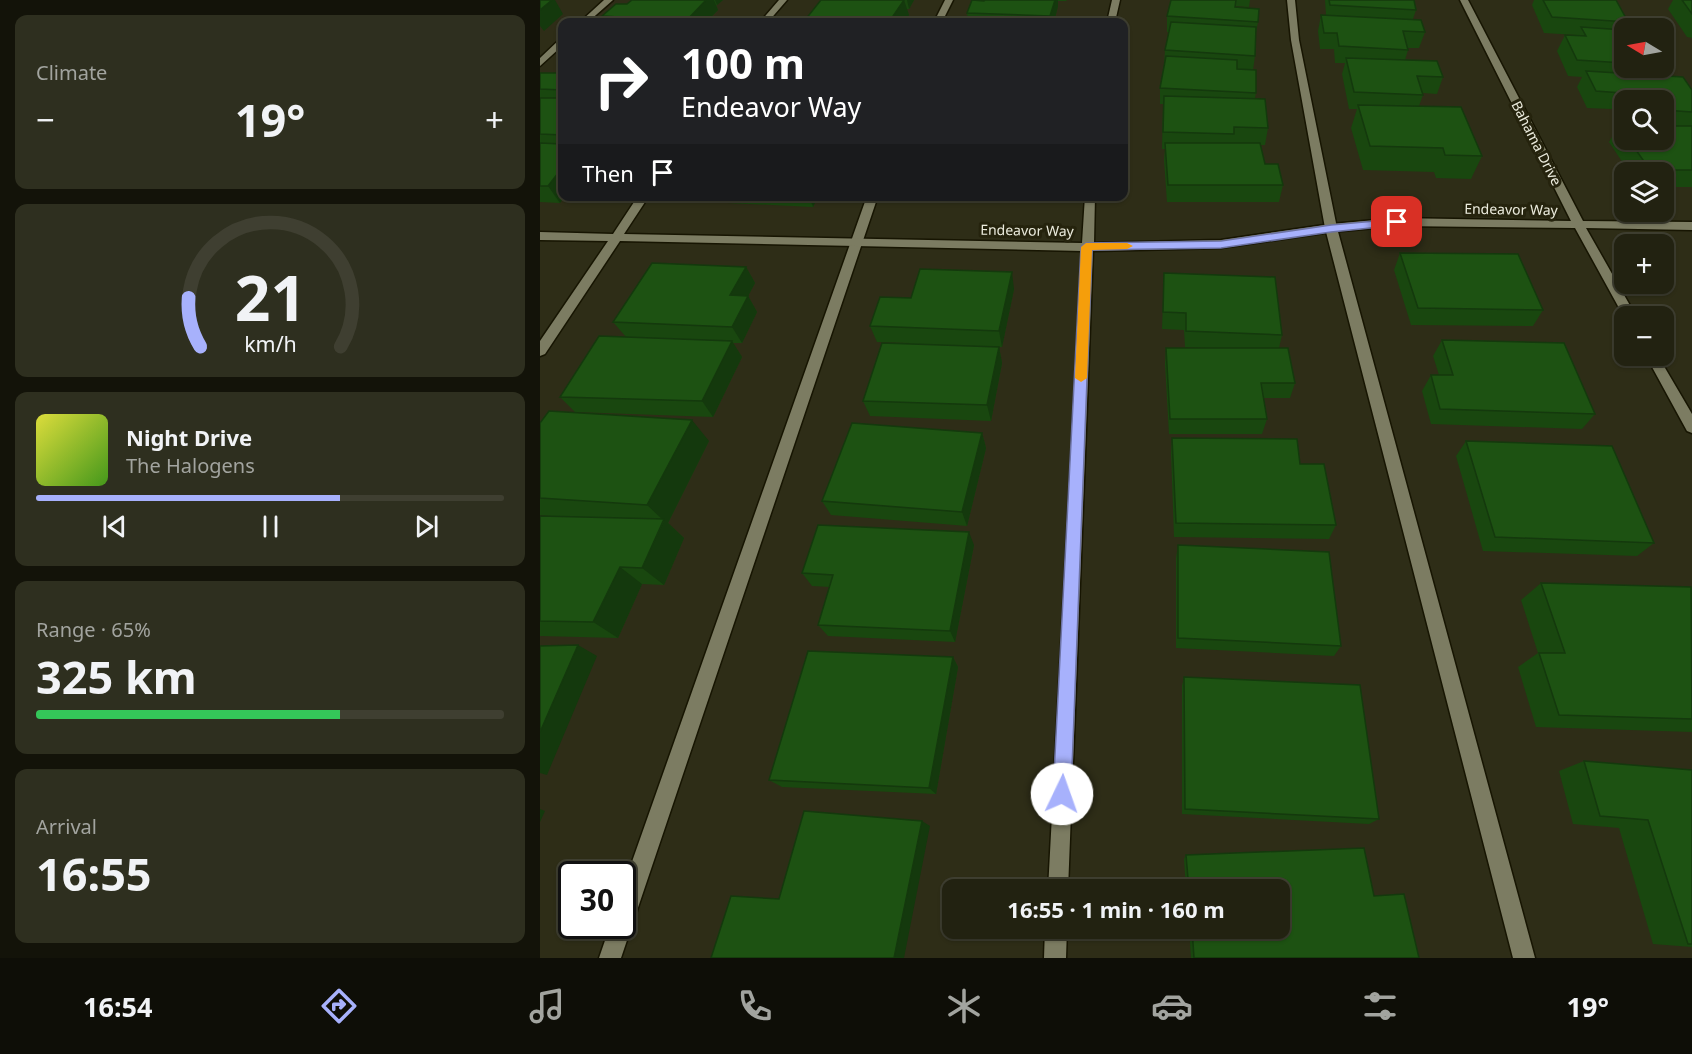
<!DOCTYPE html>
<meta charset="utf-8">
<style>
:root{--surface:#221;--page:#2e2f1f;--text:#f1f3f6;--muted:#a2a49f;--line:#3f3f31;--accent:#a7b1fc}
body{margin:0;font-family:"Noto Sans",sans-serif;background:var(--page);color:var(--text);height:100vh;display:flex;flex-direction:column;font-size:22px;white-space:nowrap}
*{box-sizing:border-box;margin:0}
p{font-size:20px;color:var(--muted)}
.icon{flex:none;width:33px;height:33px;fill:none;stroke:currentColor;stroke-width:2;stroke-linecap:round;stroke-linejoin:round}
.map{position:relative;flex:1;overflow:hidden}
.details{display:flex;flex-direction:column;gap:15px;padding:15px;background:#131309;width:540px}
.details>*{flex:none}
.banner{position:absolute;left:18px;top:18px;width:570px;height:183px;border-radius:12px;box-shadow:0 2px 4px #0004,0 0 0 2px var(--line);background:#202124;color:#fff;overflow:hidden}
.needle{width:39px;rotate:280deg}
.controls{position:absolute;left:1074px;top:18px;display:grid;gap:12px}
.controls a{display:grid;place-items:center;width:60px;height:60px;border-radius:12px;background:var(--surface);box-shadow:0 2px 4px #0004,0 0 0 2px var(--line);font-size:30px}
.speed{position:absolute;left:18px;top:861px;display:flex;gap:12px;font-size:30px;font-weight:700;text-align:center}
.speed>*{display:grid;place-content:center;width:78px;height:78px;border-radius:50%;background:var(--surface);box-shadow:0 2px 4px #0004,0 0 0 2px var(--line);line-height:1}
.speed .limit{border:3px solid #111;border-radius:9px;background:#fff;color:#111}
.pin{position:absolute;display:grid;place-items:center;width:51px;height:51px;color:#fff;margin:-26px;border-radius:12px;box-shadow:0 3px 9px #0006}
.me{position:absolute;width:66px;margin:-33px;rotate:3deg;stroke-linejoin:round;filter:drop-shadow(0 0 4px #0008)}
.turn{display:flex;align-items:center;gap:21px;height:126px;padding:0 24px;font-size:27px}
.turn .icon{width:78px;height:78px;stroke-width:2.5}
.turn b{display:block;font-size:42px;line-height:51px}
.then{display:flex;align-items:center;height:57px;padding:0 24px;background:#0003;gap:12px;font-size:22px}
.big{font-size:45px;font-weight:700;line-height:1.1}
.details .widget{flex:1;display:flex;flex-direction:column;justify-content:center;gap:9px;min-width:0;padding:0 21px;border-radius:12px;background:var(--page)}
.details .dial{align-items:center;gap:0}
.dial svg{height:156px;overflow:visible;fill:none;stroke:var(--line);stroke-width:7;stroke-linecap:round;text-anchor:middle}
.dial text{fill:var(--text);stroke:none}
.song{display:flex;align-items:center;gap:18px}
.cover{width:72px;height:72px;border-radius:9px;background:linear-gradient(135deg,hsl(60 70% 55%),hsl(100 70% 35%))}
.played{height:6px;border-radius:3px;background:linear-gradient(90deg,var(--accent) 65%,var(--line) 65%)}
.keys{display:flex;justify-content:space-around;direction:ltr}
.heat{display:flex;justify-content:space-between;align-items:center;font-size:33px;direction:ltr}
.charge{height:9px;border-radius:4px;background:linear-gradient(90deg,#34c759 65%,var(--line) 0)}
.trip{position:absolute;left:402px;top:879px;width:348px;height:60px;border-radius:12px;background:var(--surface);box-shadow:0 2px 4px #0004,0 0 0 2px var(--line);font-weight:700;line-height:60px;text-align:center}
.tabs{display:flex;height:96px;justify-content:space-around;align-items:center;background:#0e0e07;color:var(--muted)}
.tabs .icon{width:42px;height:42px}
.tabs .current{color:var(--accent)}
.tabs b{font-size:27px;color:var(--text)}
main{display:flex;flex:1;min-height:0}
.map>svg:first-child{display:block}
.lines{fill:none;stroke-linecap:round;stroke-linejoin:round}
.service-casing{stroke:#171502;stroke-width:3}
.minor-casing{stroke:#171502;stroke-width:3}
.service{fill:#7c7c62;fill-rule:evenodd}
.minor{fill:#7c7c62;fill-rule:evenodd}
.wall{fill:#19470f}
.shaded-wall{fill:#14390d}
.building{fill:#1d5212;stroke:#14390d;stroke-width:1.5}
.route{fill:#a7b1fc;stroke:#6d73a4;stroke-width:1.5}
.slow{fill:#f59e0b}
.labels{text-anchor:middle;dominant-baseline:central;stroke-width:6;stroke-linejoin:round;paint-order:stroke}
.far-street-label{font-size:14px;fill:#ebebdd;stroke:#25230d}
</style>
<main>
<section class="details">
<div class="widget"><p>Climate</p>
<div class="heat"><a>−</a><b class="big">19°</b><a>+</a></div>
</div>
<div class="widget dial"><svg viewBox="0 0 100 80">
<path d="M14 69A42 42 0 1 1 86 69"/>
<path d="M14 69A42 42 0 0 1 8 44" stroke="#a7b1fc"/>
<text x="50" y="56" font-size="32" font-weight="700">21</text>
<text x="50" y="72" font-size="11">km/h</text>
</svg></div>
<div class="widget">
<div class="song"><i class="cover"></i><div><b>Night Drive</b><p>The Halogens</p></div></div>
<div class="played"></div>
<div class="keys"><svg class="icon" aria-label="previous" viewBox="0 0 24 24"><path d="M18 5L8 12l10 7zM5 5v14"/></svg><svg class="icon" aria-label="pause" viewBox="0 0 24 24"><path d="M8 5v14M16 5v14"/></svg><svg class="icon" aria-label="next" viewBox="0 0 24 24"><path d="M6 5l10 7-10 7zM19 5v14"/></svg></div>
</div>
<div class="widget"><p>Range · 65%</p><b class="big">325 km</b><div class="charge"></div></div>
<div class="widget"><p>Arrival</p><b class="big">16:55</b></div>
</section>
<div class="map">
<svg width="1152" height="958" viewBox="0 0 1152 958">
<rect width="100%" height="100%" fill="#2e2d17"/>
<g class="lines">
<defs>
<path id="service" d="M64,0H73L48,22H40Z
M405,0H413L402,22H394Z
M747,0H755L759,40L797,228L995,958H973L785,228L751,40Z
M19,40H22V46L0,66V58Z
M327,196H338L81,958H59L70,926H82V890Z"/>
<path id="minor" d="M239,0H247L228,22H220Z
M572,0H580L575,22H567Z
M920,0H928L1043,221L1152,222V230L1046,228L1096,316L1084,317L1035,228L857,226L791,232L681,248L553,251L528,890H508L542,251L80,241L5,354L0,356V341L68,241L0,240V232L73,234L98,196H109L84,234L542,243L545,196H555L554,243L681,240L791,224L857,218L1031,221Z
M1106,356H1118L1152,414V433L1147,431Z
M505,928H527L526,958H504Z"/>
</defs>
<use href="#service" class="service-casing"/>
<use href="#minor" class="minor-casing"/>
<use href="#service" class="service"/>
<use href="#minor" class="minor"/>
</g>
<path class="wall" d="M92,0H183L177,5H176L178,10L166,22H65L62,16L87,4Z
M281,0H374L369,9H367L369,15L364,22H266L265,20Z
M445,0H527L526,1H518V6L514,22H428L427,13Z
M631,0H710L709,7L695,6V7L718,22L715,38V56L713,70L716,93L715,98L728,128L725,145H721L725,164L743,185L739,202H627L624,160L625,149H622L623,104H620V88L624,65L625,50L629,32H627V16Z
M785,0H874L876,10L873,19L885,32L879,48H868V50L865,60L903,77L897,94L883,93V95L879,106L942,156L931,179L896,178L894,172L823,170L811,128L817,109H809L802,74L805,63H795L794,49H780L778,31L781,15H786Z
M994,0H1076L1088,22L1084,30V68H1124V63L1125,66L1119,75L1152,90V187H1124V172H1089L1069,142L1079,125H1084V140H1124V100H1084V125H1081L1072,109L1047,108L1037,87L1042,77L1028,76L1017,51L1025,35H1037L1004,33L992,5Z
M1133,0H1152V38L1147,37L1128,9Z
M0,73H22V196H25L20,203L0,202Z
M163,196H278L273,207L166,202Z
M405,196H482L481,202L405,199Z
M860,253L1003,310L993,326L871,325L854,270Z
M206,267L215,283L208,296L217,312L202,343H193L202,357L173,417L35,412L20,397L86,337L73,322Z
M624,273L742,335L739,348L755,383L750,398H724L727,419L722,434H629L625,364L626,348H667L645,347L644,330L622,329Z
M474,289L462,347H459L462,363L451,421L330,416L323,401L369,343L337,342L330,326L371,298Z
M902,340L1055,414L1042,429L891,424L882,391L891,375H899L893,356Z
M0,423L169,441L128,523L144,538L124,585L102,584L78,638L0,636V516H11L0,515Z
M442,433L446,448L427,526L291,515L282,501Z
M632,438L760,464L796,525L789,539L634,537L631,453Z
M926,441L1114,543L1097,556L943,551L916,456Z
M434,545L415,642L288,636L278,625L290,587L272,586L262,573Z
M638,545L801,646L794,656L636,648V558Z
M1001,583L1152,588V732L996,727L978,667L998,653L981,600Z
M413,657L418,667L396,794L242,787L229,780Z
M644,677L839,819L829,824L642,814V686Z
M1044,761L1152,770V947L1113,944L1079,828L1033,824L1019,771Z
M646,855L834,896L879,958H651L649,928H740V890H646L644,859Z"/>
<path class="shaded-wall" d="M3,0H15L23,14L4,31L0,26V10Z
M166,0H174L178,10L166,22H147L146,21Z
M175,0H183L177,5Z
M364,0L369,15L364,22H349Z
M367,0H374L369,9Z
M515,0H518V6L514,22H511L510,16Z
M22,168V196H25L20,203L8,186Z
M269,196H278L273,207Z
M206,267L215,283L208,296L217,312L202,343L192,327L190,295Z
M472,272L474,289L462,347L459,331Z
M192,341L202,357L173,417L162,401Z
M459,347L462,363L451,421L447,405Z
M152,420L169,441L128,523L144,538L124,585L102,568L124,521L107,505Z
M442,433L446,448L427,526L422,512Z
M429,532L434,545L415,642L410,631Z
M80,567L102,584L78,638L53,622Z
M38,645L57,656L7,775L0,773V732Z
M413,657L418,667L396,794L389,788Z
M0,809L5,811L0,822Z
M382,821L390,826L364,958H354Z"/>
<path class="building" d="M0,0H12L0,10Z
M92,0H166L146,21L62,16L76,4H87Z
M281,0H364L349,22H313L265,20Z
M432,0L444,1L445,0H515L510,16L427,13Z
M631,0H696L695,7L719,9L718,22L627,16Z
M789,0H874L876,10L790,5Z
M1003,0H1076L1088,22L1012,17Z
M1142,0H1152V14Z
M781,15L881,20L885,32L863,31L868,50L799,46L797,33H784Z
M436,18L510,21L509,22H434Z
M631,22L716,27L715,56L625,50Z
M1041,27L1084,30V63L1037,60L1025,35L1046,36Z
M626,56L697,60V69L716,70V93L620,88Z
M806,58L897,61L903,77L877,76L883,95L814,92Z
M1046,71L1143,77L1152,90V112L1124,110V100H1086L1082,93L1056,91Z
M0,73H22V90L0,89Z
M624,96L725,99L728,128L694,127V134L623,132Z
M0,98H22V135L0,134Z
M818,105L921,107L942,156L905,155L903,148L830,146Z
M1079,125H1084V133Z
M1124,126H1152V170H1110L1089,140H1124Z
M0,143L22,144V168L8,186H0Z
M625,143H720L725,164H738L743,185H628Z
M860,253L978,254L1003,310L878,308Z
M112,263L206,267L190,295L208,296L192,327L73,322Z
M380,269L472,272L459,331L330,326L340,297L371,298Z
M624,273L735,277L742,335L646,331V313L623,312Z
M59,336L192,341L162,401L20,397Z
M902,340L1024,343L1055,414L900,409L891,375H913Z
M342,343L459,347L447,405L323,401Z
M626,348H748L755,383H721L727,419H630Z
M9,411L152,420L107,505L0,498V423Z
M312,423L442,433L422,512L282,501Z
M632,438L757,439L760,464H784L796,525L636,523Z
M926,441L1072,446L1114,543L955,537Z
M0,516L124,519L102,568L80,567L53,622L0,621Z
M278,525L429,532L410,631L278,625L293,575L262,573Z
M638,545L789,552L801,646L638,638Z
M1001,583L1151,587L1152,719L1019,715L999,653H1025Z
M38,645L0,732V646Z
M268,651L413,657L389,788L229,780Z
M644,677L820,685L839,819L645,809Z
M1044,761L1152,770V944H1148L1108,820L1060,816Z
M264,811L382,821L354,958H171L191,896L239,899Z
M824,848L834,896L864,894L879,958H654L652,928H740V890H649L646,855Z"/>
<path class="route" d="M857,219L862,222L860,225L791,232L681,248L552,250L531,794L529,801L522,803L516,801L513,794L541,247L546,243L681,241L791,225Z"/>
<path class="slow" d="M546,243H587L593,246L587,249L552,250L547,378L541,382L535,378L541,247Z"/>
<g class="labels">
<g class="far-street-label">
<text transform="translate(997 143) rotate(63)">Bahama Drive</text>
<text transform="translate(971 209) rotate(1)">Endeavor Way</text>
<text transform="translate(487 230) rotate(1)">Endeavor Way</text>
</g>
</g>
</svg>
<div class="controls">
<a><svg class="needle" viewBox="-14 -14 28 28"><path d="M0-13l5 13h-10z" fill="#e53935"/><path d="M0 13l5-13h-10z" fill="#a2a49f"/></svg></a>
<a><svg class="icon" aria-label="search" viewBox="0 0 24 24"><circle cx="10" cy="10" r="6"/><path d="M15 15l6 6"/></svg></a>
<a><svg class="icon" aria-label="layers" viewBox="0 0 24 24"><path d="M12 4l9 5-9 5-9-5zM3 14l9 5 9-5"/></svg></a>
<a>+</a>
<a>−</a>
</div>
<div class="speed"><div class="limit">30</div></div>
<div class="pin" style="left:857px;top:222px;background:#d93025"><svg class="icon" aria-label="arrive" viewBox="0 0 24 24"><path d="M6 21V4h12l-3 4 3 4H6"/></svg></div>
<svg class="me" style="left:522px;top:794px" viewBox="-20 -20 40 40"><circle r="19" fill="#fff"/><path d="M0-13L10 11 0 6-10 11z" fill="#a7b1fc"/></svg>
<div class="trip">16:55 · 1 min · 160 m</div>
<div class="banner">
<div class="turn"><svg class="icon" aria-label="right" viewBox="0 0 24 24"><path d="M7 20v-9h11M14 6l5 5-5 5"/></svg><div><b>100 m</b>Endeavor Way</div></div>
<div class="then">Then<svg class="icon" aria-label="arrive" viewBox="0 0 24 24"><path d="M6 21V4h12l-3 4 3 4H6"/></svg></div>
</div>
</div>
</main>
<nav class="tabs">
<b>16:54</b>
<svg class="icon current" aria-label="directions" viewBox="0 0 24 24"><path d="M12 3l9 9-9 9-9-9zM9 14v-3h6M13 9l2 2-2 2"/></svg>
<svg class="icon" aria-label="music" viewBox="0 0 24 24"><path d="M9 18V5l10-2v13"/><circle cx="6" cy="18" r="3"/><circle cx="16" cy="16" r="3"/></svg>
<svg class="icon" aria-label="phone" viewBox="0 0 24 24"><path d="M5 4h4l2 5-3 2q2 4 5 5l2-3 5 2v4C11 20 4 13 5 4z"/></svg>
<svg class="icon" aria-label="climate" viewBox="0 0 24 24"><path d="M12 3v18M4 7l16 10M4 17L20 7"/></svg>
<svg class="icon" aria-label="car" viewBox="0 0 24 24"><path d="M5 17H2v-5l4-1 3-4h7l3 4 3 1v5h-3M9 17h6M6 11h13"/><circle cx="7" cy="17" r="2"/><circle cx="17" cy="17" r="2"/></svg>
<svg class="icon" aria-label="filters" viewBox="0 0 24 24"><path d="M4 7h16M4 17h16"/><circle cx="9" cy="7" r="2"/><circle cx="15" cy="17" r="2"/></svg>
<b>19°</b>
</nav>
